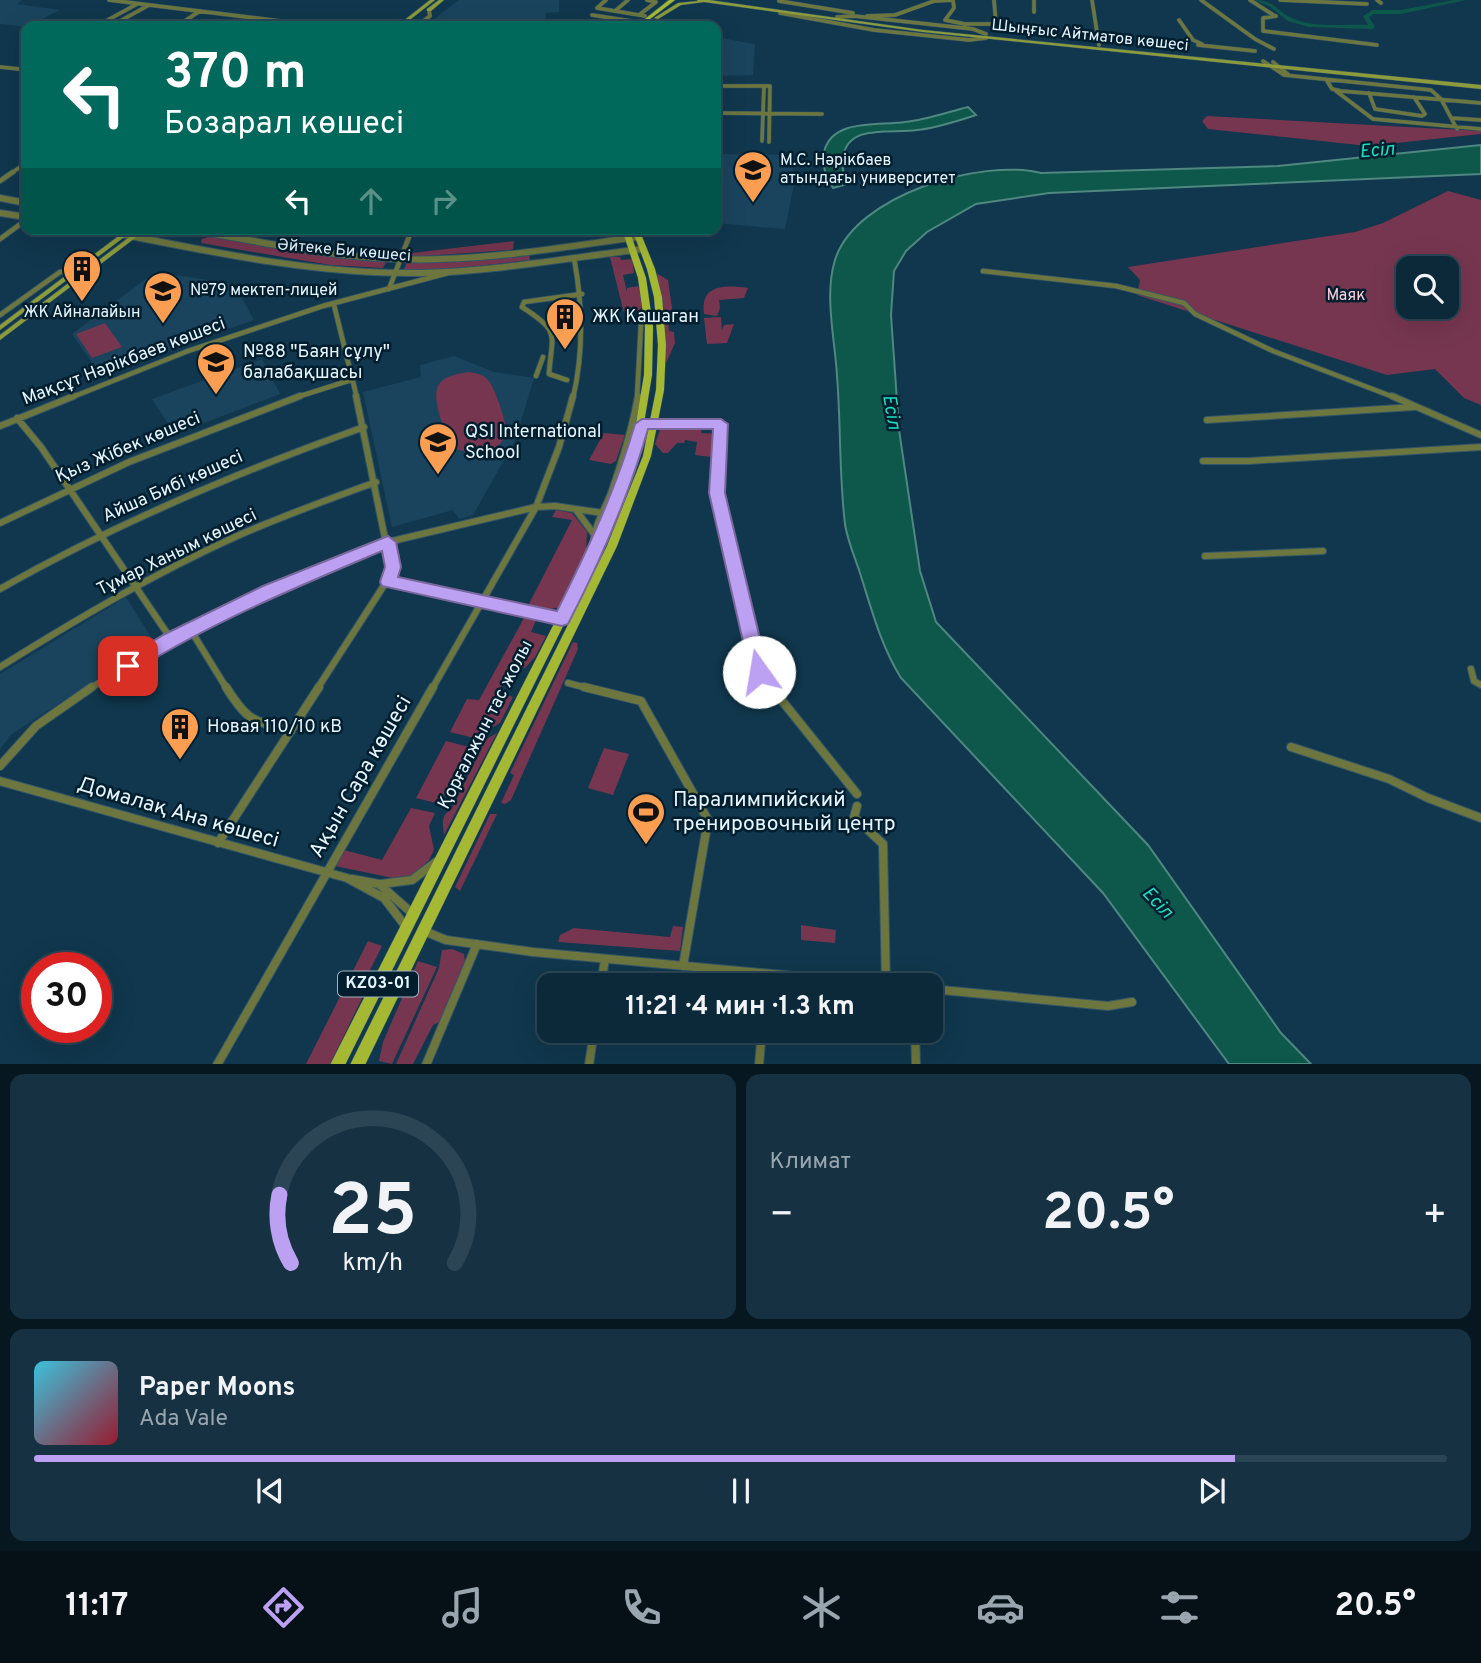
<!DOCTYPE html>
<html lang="ru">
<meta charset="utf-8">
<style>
:root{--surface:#0c293a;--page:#153142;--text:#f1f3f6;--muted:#9aa6af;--line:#2c4554;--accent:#bca0f2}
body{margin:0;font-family:Overpass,sans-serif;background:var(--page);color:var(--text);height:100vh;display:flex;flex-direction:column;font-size:26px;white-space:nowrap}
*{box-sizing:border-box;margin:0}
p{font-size:23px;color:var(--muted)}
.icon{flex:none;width:38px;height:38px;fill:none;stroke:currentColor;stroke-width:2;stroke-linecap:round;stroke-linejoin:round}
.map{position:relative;height:1064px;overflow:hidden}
.details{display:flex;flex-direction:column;gap:10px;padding:10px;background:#071720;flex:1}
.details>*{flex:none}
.top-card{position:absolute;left:21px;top:21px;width:700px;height:214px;border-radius:14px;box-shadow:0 7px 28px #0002,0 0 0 2px var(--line);background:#00695c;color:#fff;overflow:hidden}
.controls{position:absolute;left:1396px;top:256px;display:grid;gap:14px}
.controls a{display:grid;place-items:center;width:63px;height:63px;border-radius:14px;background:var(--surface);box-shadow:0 7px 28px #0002,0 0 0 2px var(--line);font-size:35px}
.speed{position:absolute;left:21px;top:952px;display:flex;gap:14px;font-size:35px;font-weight:700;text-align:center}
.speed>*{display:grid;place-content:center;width:91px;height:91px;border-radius:50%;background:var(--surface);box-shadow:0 7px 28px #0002,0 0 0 2px var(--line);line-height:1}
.speed .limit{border:10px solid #d22;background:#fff;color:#111}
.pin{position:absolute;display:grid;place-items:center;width:60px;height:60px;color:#fff;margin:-30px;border-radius:14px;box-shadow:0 4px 10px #0006}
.me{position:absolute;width:77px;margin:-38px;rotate:347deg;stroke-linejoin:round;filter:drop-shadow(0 0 5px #0008)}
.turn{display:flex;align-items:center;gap:24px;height:147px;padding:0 28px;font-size:32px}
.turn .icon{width:91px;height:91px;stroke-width:2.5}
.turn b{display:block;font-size:49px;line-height:60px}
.lanes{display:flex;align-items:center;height:66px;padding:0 28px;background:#0003;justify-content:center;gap:35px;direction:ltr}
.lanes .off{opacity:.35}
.big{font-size:52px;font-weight:700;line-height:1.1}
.details .tile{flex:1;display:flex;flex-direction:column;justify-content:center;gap:10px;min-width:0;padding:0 24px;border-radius:14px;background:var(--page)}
.details .dial{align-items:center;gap:0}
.dial svg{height:182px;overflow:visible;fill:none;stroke:var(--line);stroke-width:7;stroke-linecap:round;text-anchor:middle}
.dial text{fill:var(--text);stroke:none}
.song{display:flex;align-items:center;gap:21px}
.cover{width:84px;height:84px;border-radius:10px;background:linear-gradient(135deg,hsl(190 70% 55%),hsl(350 70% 35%))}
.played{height:7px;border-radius:4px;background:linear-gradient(90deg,var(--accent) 85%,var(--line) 85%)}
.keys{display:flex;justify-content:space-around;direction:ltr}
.heat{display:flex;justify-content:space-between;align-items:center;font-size:38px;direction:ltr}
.details .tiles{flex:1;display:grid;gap:10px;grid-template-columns:1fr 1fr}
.tile:last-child{grid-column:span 2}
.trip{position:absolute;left:537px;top:973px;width:406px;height:70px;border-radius:14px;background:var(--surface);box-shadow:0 7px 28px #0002,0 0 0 2px var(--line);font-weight:700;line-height:70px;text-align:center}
.tab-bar{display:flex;height:112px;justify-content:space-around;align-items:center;background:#051017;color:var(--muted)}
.tab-bar .icon{width:49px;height:49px}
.tab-bar .selected{color:var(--accent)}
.tab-bar b{font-size:32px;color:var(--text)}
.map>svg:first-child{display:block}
.built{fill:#1a445d}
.green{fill:#76364f;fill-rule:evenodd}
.water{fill:#0e584b;stroke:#4f8781;stroke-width:2}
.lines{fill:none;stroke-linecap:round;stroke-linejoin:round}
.river{fill:#0e584b;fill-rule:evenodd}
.minor-far3-casing{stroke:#325569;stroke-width:4.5}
.minor-far2-casing{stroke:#325569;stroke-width:6}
.minor-far1-casing{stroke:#325569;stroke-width:8}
.minor-casing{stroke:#325569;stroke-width:10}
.tertiary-casing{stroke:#325569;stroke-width:8}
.secondary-casing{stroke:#325569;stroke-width:1}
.primary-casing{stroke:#325569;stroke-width:1}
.minor-far3{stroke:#6d763e;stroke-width:3.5}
.minor-far2{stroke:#6d763e;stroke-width:4.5}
.minor-far1{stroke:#6d763e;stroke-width:6}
.minor{stroke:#6d763e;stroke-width:8}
.tertiary{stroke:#6d763e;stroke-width:6}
.secondary{fill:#8d9b3b;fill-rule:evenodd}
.primary{fill:#a5b834;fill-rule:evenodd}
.route{fill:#bca0f2;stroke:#7a689d;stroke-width:2}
.labels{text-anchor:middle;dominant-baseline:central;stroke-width:5;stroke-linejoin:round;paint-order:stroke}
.far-street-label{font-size:16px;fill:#e7f5ff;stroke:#001e2e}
.far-poi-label{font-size:16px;fill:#e7f5ff;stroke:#001e2e;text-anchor:start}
.far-park-label{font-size:16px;fill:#feccdc;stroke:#001e2e}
.shield{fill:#001e2e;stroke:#a2b4c0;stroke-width:2}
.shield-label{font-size:16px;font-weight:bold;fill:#e7f5ff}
.poi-label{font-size:18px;fill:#e7f5ff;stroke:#001e2e;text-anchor:start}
.street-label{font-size:18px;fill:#e7f5ff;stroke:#001e2e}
.water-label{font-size:19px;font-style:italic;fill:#16e2c2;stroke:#001e2e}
.near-street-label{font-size:21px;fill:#e7f5ff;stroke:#001e2e}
.near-poi-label{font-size:21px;fill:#e7f5ff;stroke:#001e2e;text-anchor:start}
</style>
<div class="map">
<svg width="1481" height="1065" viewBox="0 0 1481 1065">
<rect width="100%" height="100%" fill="#10374d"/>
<path class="built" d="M0,0H22L17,4L60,10L26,27L0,24Z
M459,0H559V12L546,13L545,26H454L429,23Z
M716,37L755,44L753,75L716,76Z
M716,154L792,155L794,185L785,229L716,223Z
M155,272L234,284L254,320L100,374L72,334Z
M454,356L494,372L534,378L515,441L473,515L459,519L453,510L392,527L363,392L421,377L420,365Z
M262,359L280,394L175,434L152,399Z
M126,597L154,642L12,734L0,749V674Z"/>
<path class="green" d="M1207,116L1481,131V134L1368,146L1208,129L1202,121Z
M1448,191L1481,200V405L1464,398L1435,369L1387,375L1137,295L1140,280L1128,267L1355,232L1383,223ZM1409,268H1447V306H1409Z
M209,237L387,260L383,268L330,265L201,243L202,239Z
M514,241L513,249L509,250L410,257L412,253Z
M529,253L530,260L452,269H404L407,262Z
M610,257H620L621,260L632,259L634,273L623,275L627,292V288L638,286L644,302L639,312L624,313Z
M656,273L668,280L673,315L668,320L669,331L674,332L675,343L666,363L663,304Z
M748,288L744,298L719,300L720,308L717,316L704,314C700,284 725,285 748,288Z
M721,317L722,330L724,325L734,324L727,343L707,344L704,318Z
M105,323L122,347L92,358L76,334Z
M468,372C476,373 483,374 488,380C494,386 507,423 506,431C503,455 468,456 452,447C447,438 444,429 441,420C432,389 433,377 468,372Z
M702,426L701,433L719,434L718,462L712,461L711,457L695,455L697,442L685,440L684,443H677L668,453H663L655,444L661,427Z
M604,433L625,435L616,461L611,464L589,460Z
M556,510L572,513L587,532L586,554L561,607L541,611L530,609L529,604L572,520L552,517Z
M524,618L536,620L531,632L546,636L535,657L525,668L513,665L498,692L513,697L500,723L474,738L450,732L467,699L479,700Z
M573,642L577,643L578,649L511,800L505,804L501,803L514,775L510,773Z
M497,733L444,835C443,825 440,815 451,810L480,752L483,741Z
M446,741L469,747L440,804L416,798Z
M604,748L629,754L613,795L588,788Z
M411,808L435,813L429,826L434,850L429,860L415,873L402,880L335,866L344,850L382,860Z
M490,814H497L460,891L455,887Z
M801,925L836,930L835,943L801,940Z
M673,926L683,927L680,951L558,942L560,935L574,928L670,937Z
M368,941L382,946L363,984L368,986L330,1064H306Z
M452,949L464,954L465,962L440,1022L433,1025L413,1064H396L439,968L442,950Z
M418,961L437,967L392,1064L379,1061L383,1042Z"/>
<path class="water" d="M968,107L976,115C957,121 937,128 917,130C892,134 848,123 843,157C842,167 843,175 847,184L833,188C825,177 822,166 824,152C832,118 879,126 905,122C926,120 948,112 968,107Z
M1481,145V174L1049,193L976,204L927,232L906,251L894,271L891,315L899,430L920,571L936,622L1148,845L1281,1033L1311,1064H1229L1103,893L901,678C880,644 871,607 859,570C854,555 847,539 845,524C839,475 841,425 837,376C835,339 824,295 835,260C855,195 982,158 1041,173L1278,166Z"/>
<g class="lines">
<path class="river" d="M1254,0C1275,0 1278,13 1294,19C1315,28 1346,24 1368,25L1363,16L1373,10H1401L1454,0H1466L1401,14H1374L1369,17L1375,27L1372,29L1309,27L1288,21L1269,6Z"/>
<defs>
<path id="minor-far3" d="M109,0L320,26
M606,0L597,8L645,16
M953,0L954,8L945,20L965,24L964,27
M1034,0V12
M1092,0L1099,45
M1201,0L1255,39L1274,49
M1250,0L1275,16
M1280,0L1367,4
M1377,0L1381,3
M779,1L853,13
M615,11L628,0
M780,13L874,30L969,40L986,38
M592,15L638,22
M639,15L656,2L647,0
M867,16L895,15L934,1L953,0
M1276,16L1263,18V31L1377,45
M837,17L854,16L973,29L986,34
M1179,20L1193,40L1202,44
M965,24H996L994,0
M97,26L137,4
M111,26L149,5
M177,26L200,11
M417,26L430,16L429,10
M1198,45L1255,51
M1263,61L1284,75L1431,90L1441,99L1457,129
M1273,62L1289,75
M0,67L19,69L26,65
M1326,79L1332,89L1341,91L1481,103
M716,86H770L769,142
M1336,91L1373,119L1481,129
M1369,93L1375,109L1422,116L1425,114L1414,97
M716,113L822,114
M1451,118L1481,120
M762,141L764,86
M10,174L26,163"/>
<path id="minor-far2" d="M0,181L13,172
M0,239L26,220
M983,271L1116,286L1184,303L1195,314L1273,351L1396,398
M389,289L412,229
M334,305L357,398
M0,315L60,272L77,271
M536,376L543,357
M567,380L549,374C552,333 561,332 522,307L524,302L582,294
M70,398L188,351L323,306L448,273
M294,398L351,380
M573,398C584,351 583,306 574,258
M637,398L641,324L646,304"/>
<path id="minor-far1" d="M1392,396L1481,435
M17,418L41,447L171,639
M1207,420L1414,407
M642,424H721L717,493L759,672L772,689
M0,426L74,396
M1203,461H1249L1481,447
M576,510L593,533
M0,523L129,462L300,396
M593,546C594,526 604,511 611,493C622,462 632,429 638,396
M1205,556L1323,551
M388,582L562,619
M0,589C116,523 238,472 364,427
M190,629L227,689
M0,667C77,619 155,573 237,536C283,516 329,499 376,482
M1471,669L1474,681L1481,685
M568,683L591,689
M89,689L171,639L269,591L388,542L536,507L555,506L603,513
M317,689L392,573L356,396
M432,689L536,507L559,447L573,396"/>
<path id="minor" d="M226,687C248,722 252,720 291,731
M584,687L641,701L708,820L683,966
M771,687L857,794
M1291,747L1389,779L1428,798L1481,818
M0,766L36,726L92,687
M0,781L347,878L384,898L406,927
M857,806L854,817L883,844L886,985
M218,843L319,687
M352,879L379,884L413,914
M381,884L412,880L436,862
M424,931L446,940L533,952L891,985
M601,985L605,959
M765,985L766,974
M931,989L1108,1006L1132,1002
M915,1031L916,1065
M217,1065L433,687
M426,1065L477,944
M589,1065L594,1031
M759,1065L762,1031"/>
<path id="tertiary" d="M0,198L26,203
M0,213L26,217
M96,229C202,250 313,275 422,273C496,271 569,258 643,249
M187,229C257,241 327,257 398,259C478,262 558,248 637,237"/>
<path id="secondary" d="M430,0H435L402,26H397Z
M439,0H444L431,11H427V9Z
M697,0H709L923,30L1481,85V89L923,32L704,2L681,5L658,19L654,18L678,3L698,1Z
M128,229H135L0,330V325Z
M140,229H147L0,340V335Z"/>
<path id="primary" d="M669,0H675L641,26H636Z
M622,229H629L646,278L653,327L652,375L644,423L631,470L614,517L572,608L345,1065H330L562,608L604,517L622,470L636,423L644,375L645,327L638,278Z
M632,229H639L655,269L662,297L666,345L664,390L651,456L617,546L365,1065H350L607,546L643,456L656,390L658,345L654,297L647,269Z"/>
</defs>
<use href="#minor-far3" class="minor-far3-casing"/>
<use href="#minor-far2" class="minor-far2-casing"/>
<use href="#minor-far1" class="minor-far1-casing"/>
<use href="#minor" class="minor-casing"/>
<use href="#tertiary" class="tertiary-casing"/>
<use href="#secondary" class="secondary-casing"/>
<use href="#primary" class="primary-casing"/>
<use href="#minor-far3" class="minor-far3"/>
<use href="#minor-far2" class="minor-far2"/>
<use href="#minor-far1" class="minor-far1"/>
<use href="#minor" class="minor"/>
<use href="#tertiary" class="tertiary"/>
<use href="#secondary" class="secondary"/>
<use href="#primary" class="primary"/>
</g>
<path class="route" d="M642,419H721L728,424L725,493L768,672L765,678L759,680L753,678L750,672L709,493L713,429H648C629,496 600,562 568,624L562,626L382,586L380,582L385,567L382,551C297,587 212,622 134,671L128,673L121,671L119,666L121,660L165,634L263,586L388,536L396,542L401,567L398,577L557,611C587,551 616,489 635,424Z"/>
<defs>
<symbol id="university-pin" viewBox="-11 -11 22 30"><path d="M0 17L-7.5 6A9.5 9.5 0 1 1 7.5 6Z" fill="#fc9e52" stroke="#001e2e"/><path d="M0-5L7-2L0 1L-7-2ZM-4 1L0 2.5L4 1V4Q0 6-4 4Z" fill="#111"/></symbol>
<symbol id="building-pin" viewBox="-11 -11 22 30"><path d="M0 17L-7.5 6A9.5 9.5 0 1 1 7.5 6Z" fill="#fc9e52" stroke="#001e2e"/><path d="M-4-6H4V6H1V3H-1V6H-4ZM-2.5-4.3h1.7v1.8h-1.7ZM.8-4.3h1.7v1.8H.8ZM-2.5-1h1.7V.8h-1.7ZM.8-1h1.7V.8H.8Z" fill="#111"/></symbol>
<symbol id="school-pin" viewBox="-11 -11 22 30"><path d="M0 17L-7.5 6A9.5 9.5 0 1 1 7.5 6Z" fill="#fc9e52" stroke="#001e2e"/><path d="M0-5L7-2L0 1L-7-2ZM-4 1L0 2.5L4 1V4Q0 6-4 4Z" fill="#111"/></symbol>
<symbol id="stadium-pin" viewBox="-11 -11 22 30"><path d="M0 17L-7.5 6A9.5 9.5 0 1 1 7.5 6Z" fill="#fc9e52" stroke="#001e2e"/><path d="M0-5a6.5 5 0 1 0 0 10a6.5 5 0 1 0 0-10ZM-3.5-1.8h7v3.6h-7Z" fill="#111"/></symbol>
</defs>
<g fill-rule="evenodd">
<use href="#university-pin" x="731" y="148" width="44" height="60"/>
<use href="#building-pin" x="60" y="247" width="44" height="60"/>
<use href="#school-pin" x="141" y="269" width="44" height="60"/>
<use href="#building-pin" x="543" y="295" width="44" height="60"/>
<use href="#school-pin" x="194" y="340" width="44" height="60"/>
<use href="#school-pin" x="416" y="420" width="44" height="60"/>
<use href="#building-pin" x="158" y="705" width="44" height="60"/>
<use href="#stadium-pin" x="624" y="790" width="44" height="60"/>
</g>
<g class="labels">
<g class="far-street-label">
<text transform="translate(1090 36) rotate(6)">Шыңғыс Айтматов көшесі</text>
<text transform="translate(344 251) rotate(5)">Әйтеке Би көшесі</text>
</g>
<g class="far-poi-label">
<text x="780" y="161">М.С. Нәрікбаев<tspan x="780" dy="18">атындағы университет</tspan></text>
<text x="190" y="291">№79 мектеп-лицей</text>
<text x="82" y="313" text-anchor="middle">ЖК Айналайын</text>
</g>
<g class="far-park-label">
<text x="1346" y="296">Маяк</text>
</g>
<rect class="shield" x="338" y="971.5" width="80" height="25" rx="5"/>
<g class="shield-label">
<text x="378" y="984">KZ03-01</text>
</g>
<g class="poi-label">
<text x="592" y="317">ЖК Кашаган</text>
<text x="243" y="352">№88 "Баян сұлу"<tspan x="243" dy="21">балабақшасы</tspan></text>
<text x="465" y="432">QSI International<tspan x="465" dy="21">School</tspan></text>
<text x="207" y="727">Новая 110/10 кВ</text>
</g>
<g class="street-label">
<text transform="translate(124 362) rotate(-21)">Мақсұт Нәрікбаев көшесі</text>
<text transform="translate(128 448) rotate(-23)">Қыз Жібек көшесі</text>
<text transform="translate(173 487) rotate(-24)">Айша Бибі көшесі</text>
<text transform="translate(177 553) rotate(-26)">Тұмар Ханым көшесі</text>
<text transform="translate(486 725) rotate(-63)">Қорғалжын тас жолы</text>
</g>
<g class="water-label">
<text transform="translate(1377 151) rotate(-5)">Есіл</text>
<text transform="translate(891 412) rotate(80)">Есіл</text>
<text transform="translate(1157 903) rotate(46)">Есіл</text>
</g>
<g class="near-street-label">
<text transform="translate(361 777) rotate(-60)">Ақын Сара көшесі</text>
<text transform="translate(178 813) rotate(16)">Домалақ Ана көшесі</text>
</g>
<g class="near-poi-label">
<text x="673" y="800">Паралимпийский<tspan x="673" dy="24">тренировочный центр</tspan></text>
</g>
</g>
</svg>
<div class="controls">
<a><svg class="icon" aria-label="search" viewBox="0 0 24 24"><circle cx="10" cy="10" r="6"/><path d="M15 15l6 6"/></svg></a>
</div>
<div class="speed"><div class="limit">30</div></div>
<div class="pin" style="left:128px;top:666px;background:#d93025"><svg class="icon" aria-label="arrive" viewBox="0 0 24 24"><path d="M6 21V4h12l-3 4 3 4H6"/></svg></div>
<svg class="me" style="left:759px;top:672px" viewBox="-20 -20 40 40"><circle r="19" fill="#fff"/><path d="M0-13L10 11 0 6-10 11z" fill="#bca0f2"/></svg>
<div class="trip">11:21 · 4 мин · 1.3 km</div>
<div class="top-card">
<div class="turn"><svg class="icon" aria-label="left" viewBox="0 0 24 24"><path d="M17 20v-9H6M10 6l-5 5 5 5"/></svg><div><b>370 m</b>Бозарал көшесі</div></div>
<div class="lanes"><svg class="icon" aria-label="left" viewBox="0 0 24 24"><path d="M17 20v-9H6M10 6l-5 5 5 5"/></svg><svg class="icon off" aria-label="ahead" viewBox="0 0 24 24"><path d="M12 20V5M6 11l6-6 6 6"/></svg><svg class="icon off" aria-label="right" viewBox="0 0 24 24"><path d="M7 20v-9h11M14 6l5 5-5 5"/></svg></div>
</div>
</div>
<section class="details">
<div class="tiles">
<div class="tile dial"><svg viewBox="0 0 100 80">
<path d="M14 69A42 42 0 1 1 86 69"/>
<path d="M14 69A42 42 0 0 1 9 39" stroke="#bca0f2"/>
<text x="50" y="56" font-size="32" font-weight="700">25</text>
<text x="50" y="72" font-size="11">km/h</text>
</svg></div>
<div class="tile"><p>Климат</p>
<div class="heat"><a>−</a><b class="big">20.5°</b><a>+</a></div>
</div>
<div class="tile">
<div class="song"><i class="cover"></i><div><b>Paper Moons</b><p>Ada Vale</p></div></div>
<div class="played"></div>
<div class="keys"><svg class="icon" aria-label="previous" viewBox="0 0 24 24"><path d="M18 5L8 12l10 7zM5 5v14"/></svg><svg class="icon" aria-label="pause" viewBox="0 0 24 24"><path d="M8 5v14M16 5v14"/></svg><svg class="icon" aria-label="next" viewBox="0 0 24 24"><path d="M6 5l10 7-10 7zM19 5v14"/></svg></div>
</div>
</div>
</section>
<nav class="tab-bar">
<b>11:17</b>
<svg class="icon selected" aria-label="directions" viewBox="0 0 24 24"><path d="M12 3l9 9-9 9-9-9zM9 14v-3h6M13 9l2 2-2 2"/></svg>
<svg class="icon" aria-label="music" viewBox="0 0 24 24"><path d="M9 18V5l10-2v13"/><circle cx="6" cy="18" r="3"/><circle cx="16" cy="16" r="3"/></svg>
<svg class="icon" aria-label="phone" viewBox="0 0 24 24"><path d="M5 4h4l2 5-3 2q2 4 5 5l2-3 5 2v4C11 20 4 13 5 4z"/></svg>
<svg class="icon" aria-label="climate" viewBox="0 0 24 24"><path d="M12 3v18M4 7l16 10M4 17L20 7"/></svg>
<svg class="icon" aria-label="car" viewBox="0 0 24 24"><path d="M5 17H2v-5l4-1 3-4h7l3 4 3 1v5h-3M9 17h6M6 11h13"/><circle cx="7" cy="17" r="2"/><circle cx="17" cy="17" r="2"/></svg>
<svg class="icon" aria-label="filters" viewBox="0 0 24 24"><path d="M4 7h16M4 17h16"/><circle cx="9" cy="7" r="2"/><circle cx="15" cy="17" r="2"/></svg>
<b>20.5°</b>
</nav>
